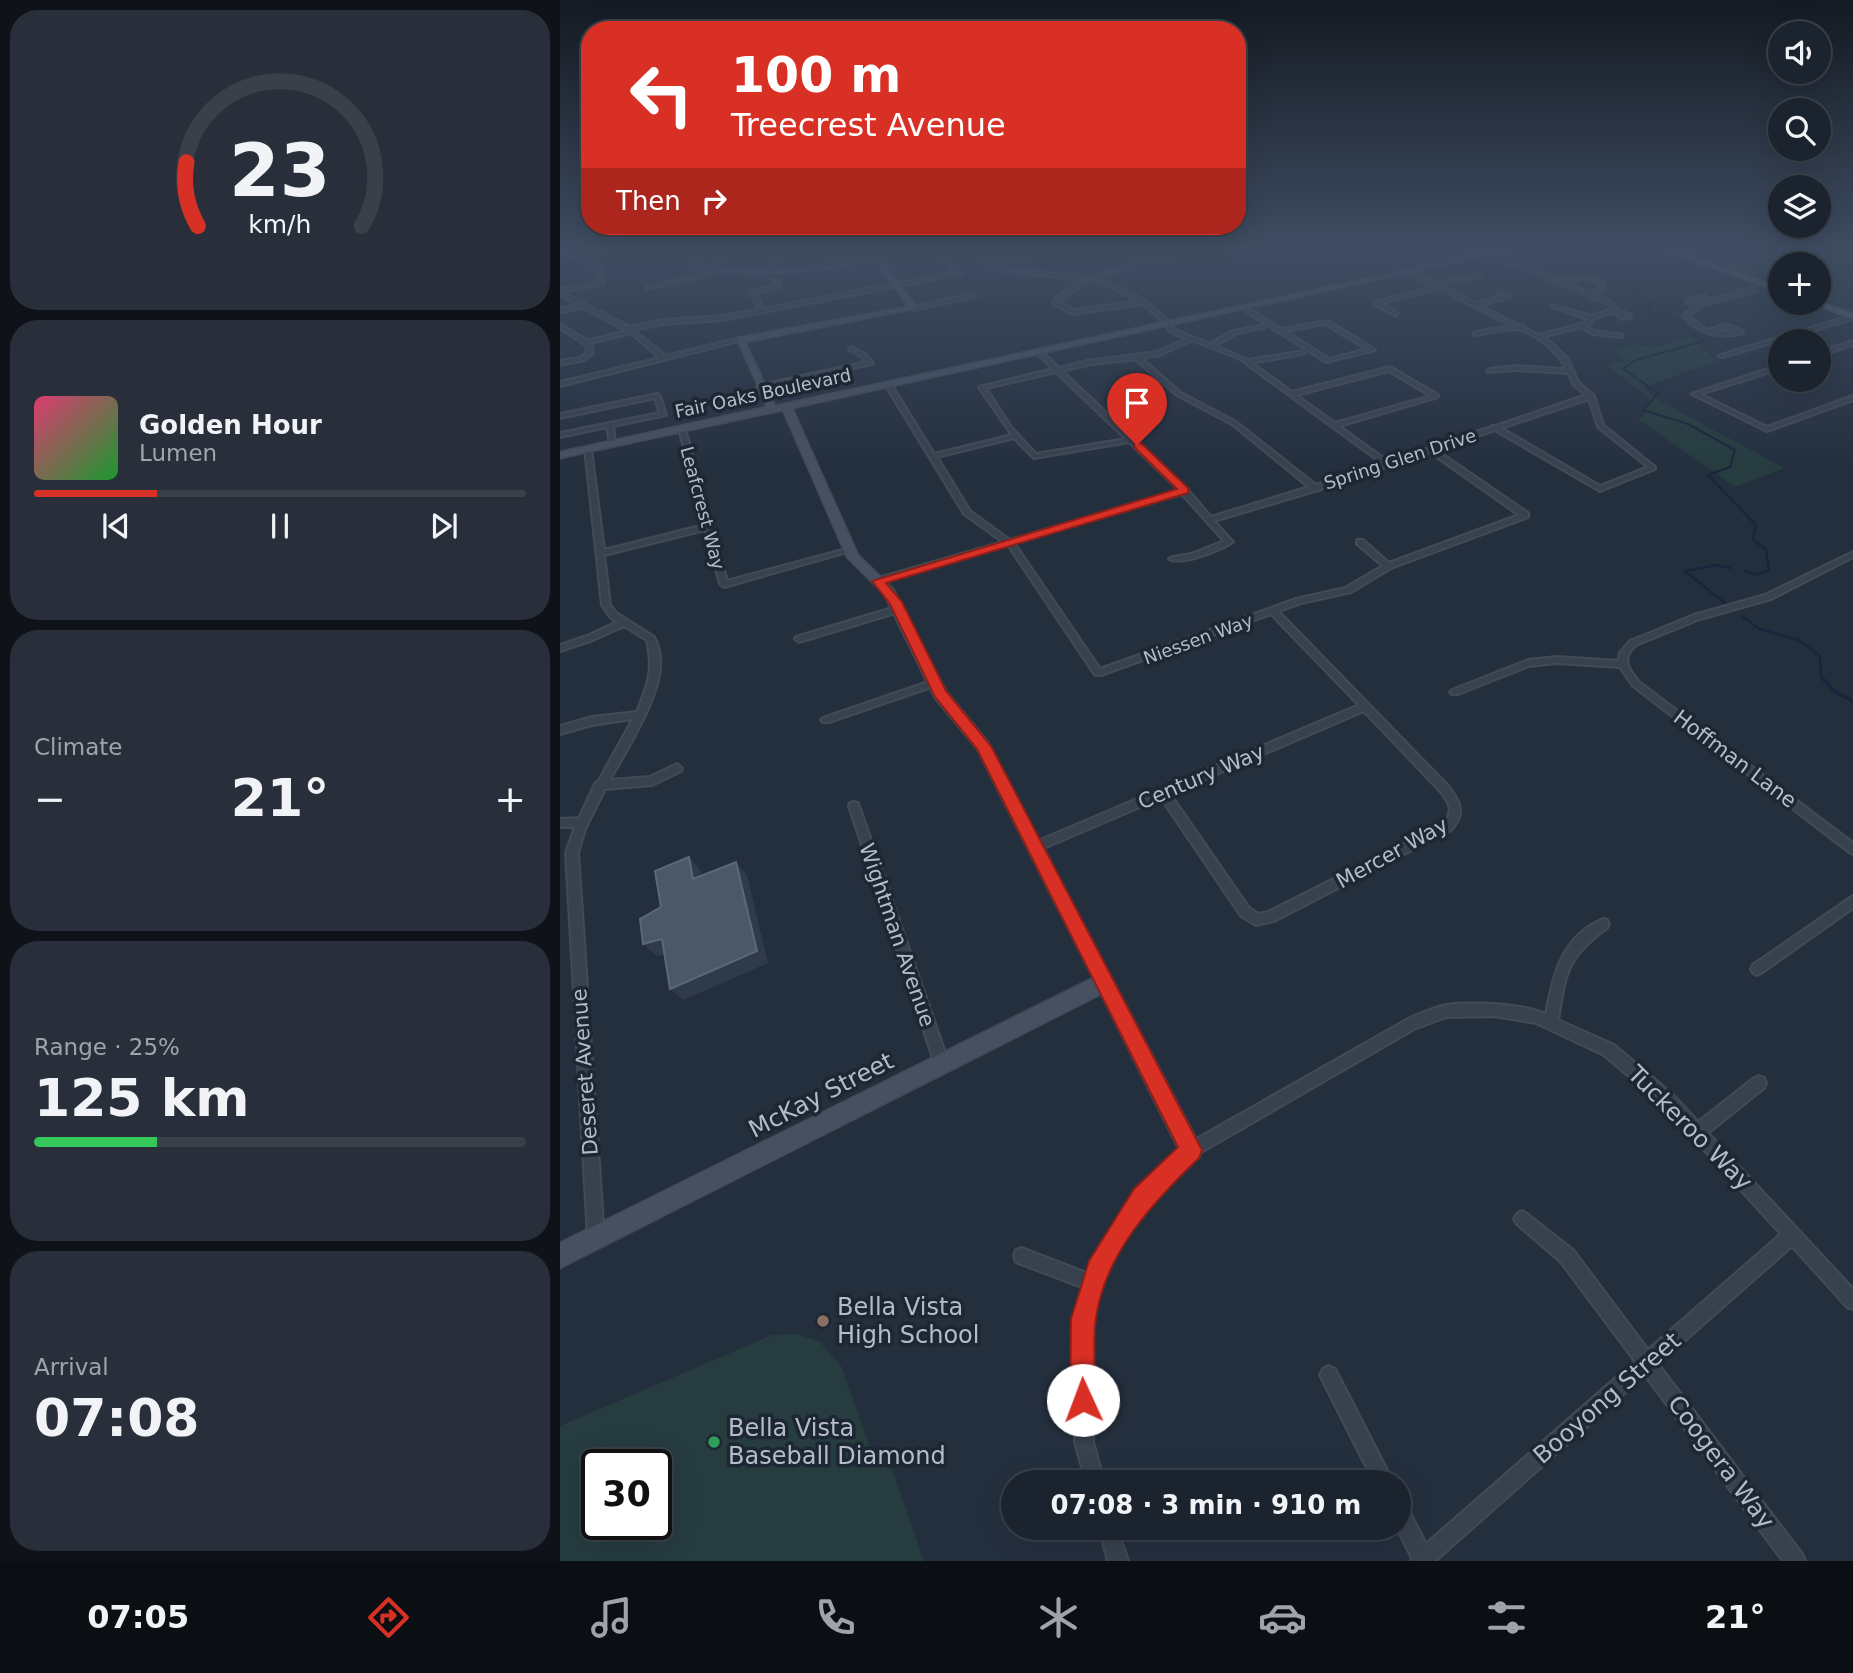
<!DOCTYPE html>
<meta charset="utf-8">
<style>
:root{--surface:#1b232e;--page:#282f3a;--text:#f1f3f6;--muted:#a0a4aa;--line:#39404a;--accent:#d93025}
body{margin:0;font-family:"DejaVu Sans",sans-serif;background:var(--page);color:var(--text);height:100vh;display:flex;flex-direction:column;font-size:26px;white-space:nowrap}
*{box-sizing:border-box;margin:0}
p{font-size:23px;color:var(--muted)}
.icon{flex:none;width:38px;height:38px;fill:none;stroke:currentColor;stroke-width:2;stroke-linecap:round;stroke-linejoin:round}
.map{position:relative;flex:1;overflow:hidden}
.side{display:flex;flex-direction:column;gap:10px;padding:10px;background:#0f1319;width:560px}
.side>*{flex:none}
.guide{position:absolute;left:21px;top:21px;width:665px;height:214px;border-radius:28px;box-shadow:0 7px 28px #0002,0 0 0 2px var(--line);background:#d93025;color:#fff;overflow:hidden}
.tools{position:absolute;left:1208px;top:21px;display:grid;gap:14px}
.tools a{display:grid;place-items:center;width:63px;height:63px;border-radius:50%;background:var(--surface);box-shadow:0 7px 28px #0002,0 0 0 2px var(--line);font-size:35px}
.speed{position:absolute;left:21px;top:1449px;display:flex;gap:14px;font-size:35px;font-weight:700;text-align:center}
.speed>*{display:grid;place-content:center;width:91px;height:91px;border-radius:50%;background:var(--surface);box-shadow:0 7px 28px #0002,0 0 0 2px var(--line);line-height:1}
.speed .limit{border:4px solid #111;border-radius:10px;background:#fff;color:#111}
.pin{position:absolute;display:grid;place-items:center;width:60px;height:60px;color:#fff;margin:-72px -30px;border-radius:50% 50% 50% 0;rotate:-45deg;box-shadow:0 0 7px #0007}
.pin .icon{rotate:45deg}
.me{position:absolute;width:77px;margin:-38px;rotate:358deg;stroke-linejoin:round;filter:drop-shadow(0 0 5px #0008)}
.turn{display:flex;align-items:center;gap:24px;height:147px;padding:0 35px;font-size:32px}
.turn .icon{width:91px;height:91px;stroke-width:2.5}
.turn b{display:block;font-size:49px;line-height:60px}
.then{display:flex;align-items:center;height:66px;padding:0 35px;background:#0003;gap:14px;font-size:26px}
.big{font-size:52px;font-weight:700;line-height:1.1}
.side .tile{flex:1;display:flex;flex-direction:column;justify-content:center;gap:10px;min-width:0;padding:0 24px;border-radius:28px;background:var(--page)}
.side .dial{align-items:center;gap:0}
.dial svg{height:182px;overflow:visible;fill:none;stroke:var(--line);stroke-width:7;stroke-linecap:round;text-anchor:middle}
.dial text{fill:var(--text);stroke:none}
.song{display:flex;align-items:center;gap:21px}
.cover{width:84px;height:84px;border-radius:10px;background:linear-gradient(135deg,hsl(340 70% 55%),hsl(130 70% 35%))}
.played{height:7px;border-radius:4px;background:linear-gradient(90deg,var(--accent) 25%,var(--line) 25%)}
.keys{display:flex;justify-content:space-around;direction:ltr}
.heat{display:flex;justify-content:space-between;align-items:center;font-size:38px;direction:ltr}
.charge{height:10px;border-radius:5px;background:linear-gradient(90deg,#34c759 25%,var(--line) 0)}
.trip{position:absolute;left:441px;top:1470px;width:410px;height:70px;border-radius:35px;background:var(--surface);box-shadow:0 7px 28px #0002,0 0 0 2px var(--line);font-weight:700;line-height:70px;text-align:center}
.dock{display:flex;height:112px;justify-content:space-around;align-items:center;background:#0b0e12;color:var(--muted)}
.dock .icon{width:49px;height:49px}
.dock .selected{color:var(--accent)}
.dock b{font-size:32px;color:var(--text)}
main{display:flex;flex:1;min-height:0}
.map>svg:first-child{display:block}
.green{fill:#263c3f;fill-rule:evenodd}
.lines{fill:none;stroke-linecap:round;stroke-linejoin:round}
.stream-far2{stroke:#17263c;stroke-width:2}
.stream-far1{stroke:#17263c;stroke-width:2.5}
.stream{stroke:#17263c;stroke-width:3.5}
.street-casing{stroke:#414a57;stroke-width:4}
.secondary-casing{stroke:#414a57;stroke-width:3}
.primary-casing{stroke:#414a57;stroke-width:3}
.street{fill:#38414e;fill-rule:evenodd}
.secondary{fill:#465061;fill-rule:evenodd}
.primary{fill:#56606e;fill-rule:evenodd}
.shaded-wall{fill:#2f3b4b}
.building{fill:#4b5868;stroke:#5c6777;stroke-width:2}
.route{fill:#d93025;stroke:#8d1f18;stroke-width:2}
.education-dot{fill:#8d6e63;stroke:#1d2633;stroke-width:2.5}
.leisure-dot{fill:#2e9e5b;stroke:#1d2633;stroke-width:2.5}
.labels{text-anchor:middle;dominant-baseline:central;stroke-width:7;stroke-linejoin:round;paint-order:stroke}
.far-street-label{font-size:18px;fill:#b4bcc9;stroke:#1d2633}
.street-label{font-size:21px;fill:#b4bcc9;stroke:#1d2633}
.near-street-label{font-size:24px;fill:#b4bcc9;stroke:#1d2633}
.near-poi-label{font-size:24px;fill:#b4bcc9;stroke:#1d2633;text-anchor:start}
</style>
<main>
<section class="side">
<div class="tile dial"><svg viewBox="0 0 100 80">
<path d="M14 69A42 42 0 1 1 86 69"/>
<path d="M14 69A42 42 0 0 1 9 41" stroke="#d93025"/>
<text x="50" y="56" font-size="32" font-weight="700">23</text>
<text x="50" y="72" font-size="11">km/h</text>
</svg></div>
<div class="tile">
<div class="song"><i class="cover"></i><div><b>Golden Hour</b><p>Lumen</p></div></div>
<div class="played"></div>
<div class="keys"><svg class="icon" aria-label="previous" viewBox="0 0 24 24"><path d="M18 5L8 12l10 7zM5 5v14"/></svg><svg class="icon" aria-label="pause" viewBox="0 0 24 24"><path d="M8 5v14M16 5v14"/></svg><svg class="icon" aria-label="next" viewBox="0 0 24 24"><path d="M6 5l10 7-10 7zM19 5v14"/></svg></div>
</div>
<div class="tile"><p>Climate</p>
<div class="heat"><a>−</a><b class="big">21°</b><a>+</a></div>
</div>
<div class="tile"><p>Range · 25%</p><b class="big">125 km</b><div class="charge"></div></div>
<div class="tile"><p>Arrival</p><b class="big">07:08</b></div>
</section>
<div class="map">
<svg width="1293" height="1561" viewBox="0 0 1293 1561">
<rect width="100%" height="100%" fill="#242f3e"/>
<path class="green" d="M1250,250H1276L1293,255V312L1258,297V264H1220V285L1171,270Z
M1131,337L1156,361L1083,388L1102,402L1224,468L1175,487L1078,419L1085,415L1089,398L1047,365L1066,360L1053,351L1073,345L1098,347Z
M235,1334L259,1341L281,1366L314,1458L332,1469L364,1561H0V1426L212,1335ZM37,1465H96V1524H37Z"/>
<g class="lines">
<path class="stream-far2" d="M1026,250L1040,255L1034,261L1052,269L1090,303L1088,313L1111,317L1144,341L1076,360L1063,369L1098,393L1083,410L1128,424L1175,450L1170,467L1148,475L1174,502"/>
<path class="stream-far1" d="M1172,500L1196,525L1193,539L1206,550L1209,570L1197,575L1184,571
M1166,604L1125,571L1156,565L1170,568
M1182,616L1199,629L1239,640L1260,656L1261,677L1265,681"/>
<path class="stream" d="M1263,679L1275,692L1293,701"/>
<defs>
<path id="street" d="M55,250H65L0,260V258Z
M139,250H143L136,263L151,268L169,250H173L155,269L173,271H204L228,250H232L209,271L249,267L317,258L319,259C308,263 294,264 282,266C239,272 196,276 153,271L148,276L86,289V287L144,274L148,270L131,264Z
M372,250H376L402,272V274L162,320L103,324L73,330L106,356L180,338L183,340L0,386V382L100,358L71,333L31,343L33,353L24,360L0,365V361L20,358L27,352L26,345L0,328V324L28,341L67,331L24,308L0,312V308L20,305L0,295V289L39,282L36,267L28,263V261L40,266L44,284L2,292L70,327L103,320L162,316L199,309L190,292L216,286L213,280L215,279L217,280L221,288L196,293L203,309L396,272Z
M413,250H419L434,255V257H430L428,260L430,261L505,250L434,263L457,270L530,277L533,279L572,262L637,250H645L575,264L538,280L571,292L586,302L601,314L615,330L650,344L671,332L704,325V327L675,334L655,346L688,360L744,351L745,352L742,354L692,363L732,392L830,367L878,395V397L779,426L829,462L931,427L932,426H936L1026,395L1014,385L1008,373L954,370L928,372L927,371L930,369L954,366L1006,369C1000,354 971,328 954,329C940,329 927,335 914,335V333L916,332L952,326L879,289L821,303L838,313L836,316L815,304V302L875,287L848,273V271H852L875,283L920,274V276L879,285L915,303L944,296L938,293L941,291L951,295V297L919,305L958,325H963V327L978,335L1025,323L1028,319L992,307V305L1031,316L1052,309L1048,304L928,255V253L998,280L1023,276L1041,280L1045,287L1035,295L1052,302L1057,309L1071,315V318L1061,319L1055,312L1033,319L1029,325L1025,326L1034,331L1062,335V337L1033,334L1020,327L982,337L988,340L1007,358L1019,383L1034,396L1043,425L1095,467V469L1040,491L935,430L876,450L968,513V517L831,568L791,592L741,603L718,611L888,786C901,803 906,813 891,830L714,921L696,925L681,916L601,798L479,850L475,852L471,850L469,847L471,844L799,705L711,614L541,675H535L448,545L321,583H315V579L443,542L404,514L325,384L326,383L331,384L374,454L452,435L419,387L493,369L476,352V350H480L499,368L527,361L597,352L627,339L611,332L597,316L582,304L513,314L493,303L496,298L524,280C498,274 440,279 423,260L426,255ZM1023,278L1037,282L1040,287L1030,293L1003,282ZM529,281L552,287L578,301L514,310L499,302L500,300ZM632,340L680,359L823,464L756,485L676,422L621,393L581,358L600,355ZM575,359L617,395L672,424L749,487L651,517L627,489L502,371L527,365ZM829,371L871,396L775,423L736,395ZM496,372L566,439L476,454L451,427L426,388ZM1029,399L1038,427L1088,467L1040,486L941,428ZM454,438L474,458L569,442L619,490L450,540L410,511L377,457ZM870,452L959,515L829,563L803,540H797V544L823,566L785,588L736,599L540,669L454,543L622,494L664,541L631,554L613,557L609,559C623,566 660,550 673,542L654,521L758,490ZM804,711L881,792C890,804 894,811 883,824L708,912L698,914L689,908L610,794Z
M1230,250H1237L1158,270L1156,269Z
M1196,287L1198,290L1141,306L1129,315L1139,325L1147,330L1166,324L1183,331V333C1159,339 1139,335 1123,315L1135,305L1126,302V300L1146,295V297L1133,301L1139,303ZM1166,328L1175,332L1152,331Z
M414,293L416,296L353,310L350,308Z
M684,306L721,329L768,321L815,350L766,362L682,309ZM765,324L807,349L769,359L725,331Z
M1293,315V319L1163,357L1158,356Z
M1293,341V345L1258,356V352Z
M292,347L306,355L313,363L312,364L200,388L197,386L306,362L302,357L290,350L289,349Z
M1220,365V369L1140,394L1207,427L1293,396V400L1207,431L1132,394Z
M97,394L100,396L106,415L53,426L55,445L50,444L47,427L0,437V433L100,413L95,398L0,418V414Z
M122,427L125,429L167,581L290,548L294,550L164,587L160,584L145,530L44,555L50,605L56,613L94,637C97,643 100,651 100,658C104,692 66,750 50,780L90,777L117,764L122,768L121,771L92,785L45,789L25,829L18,853L44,1238L42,1244L36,1246L30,1244L28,1238L6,853L15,827H0V819L19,818L36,782H38L73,719L32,725L0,734V726L32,717L77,712C88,684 94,670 87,640L64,626L33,640L0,651V645L27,636L57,622L50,617L42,605L25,449L28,447L31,449L44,550L144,525L119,429Z
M1293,552V557L1211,599L1140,619L1076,645C1061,658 1068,669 1079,682L1293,843V854L1289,852L1073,686L1060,667L997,663L969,666L898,694H892L890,692L892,690L968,660L997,657L1058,661L1060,653L1070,641L1134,615L1205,595Z
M339,606L342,607V611L239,642L235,639L236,637Z
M374,680L379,683L377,685L269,722H263L261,720L263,718Z
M294,802L298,803L299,806L389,1064L387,1069L382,1071L377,1069L375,1064L289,806L290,803Z
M1293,896V908L1201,973L1197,975L1193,973L1191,969L1193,965Z
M1043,919L1047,920L1049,924L1047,928C1006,958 1006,972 998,1020L1054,1045L1113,1095L1138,1122L1194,1078L1199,1076L1204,1078L1206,1083L1204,1088L1148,1133L1293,1289V1309L1287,1307L1232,1246L1098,1364L1242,1554L1245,1561H1223L1085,1375L875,1561H851L852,1558L837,1528L838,1501L845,1503L866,1544L1075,1361L1001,1262L957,1224L954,1219L957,1214L962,1211L967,1214L1013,1250L1088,1350L1221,1234L1103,1105L1044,1055L976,1023L934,1016L886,1017L854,1029L636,1155L587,1202L545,1273L531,1319L533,1442L544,1482H526L515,1442V1319L524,1288L456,1262L454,1256L456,1250L462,1248L529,1274L532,1264L577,1192L626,1145L850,1018C862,1013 875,1007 887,1005C912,1001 962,1004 986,1014C993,975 1002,936 1043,919Z
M769,1366L775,1369L833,1482H814L760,1375L763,1369Z
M539,1528H557L568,1561H548Z"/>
<path id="secondary" d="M308,250H314L357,308L185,342L215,406L940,250H951L232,408L298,555L333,589L386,691L428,742L642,1150L639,1158L631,1161L623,1158L541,994L0,1268V1243L533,978L417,749L375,698L324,594L287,557L223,410L0,458V452L207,407L177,338L348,307Z"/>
<path id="primary" d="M1102,250H1113L1220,287V292Z
M1258,301L1293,313V319L1251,303Z"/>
</defs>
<use href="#street" class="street-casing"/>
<use href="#secondary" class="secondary-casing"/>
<use href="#primary" class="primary-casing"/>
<use href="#street" class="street"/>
<use href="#secondary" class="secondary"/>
<use href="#primary" class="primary"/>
</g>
<path class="shaded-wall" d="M129,857L141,871L145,892L133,879Z
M176,862L187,875L208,963L123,1000L110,989Z
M102,939L116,951L97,956L83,944Z"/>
<path class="building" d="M129,857L133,879L176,862L197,951L110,989L102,939L83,944L80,919L101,907L95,871Z"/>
<linearGradient id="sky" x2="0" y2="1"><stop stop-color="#141a22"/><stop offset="0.53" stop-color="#3f4d63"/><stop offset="1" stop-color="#3f4d63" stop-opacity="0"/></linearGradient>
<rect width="1293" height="468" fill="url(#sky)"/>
<path class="route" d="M574,443H581L628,488V493L326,583L342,602L386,691L431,746L642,1150L639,1158C594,1201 545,1253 536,1318C532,1344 536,1374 536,1400L532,1409L523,1413L513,1409L510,1400L511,1319L529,1261L574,1189L618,1147L417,749L375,697L330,604L312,581L617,489L574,447Z"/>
<circle class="education-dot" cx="263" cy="1321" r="7"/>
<circle class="leisure-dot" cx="154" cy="1442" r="7"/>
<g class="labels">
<g class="far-street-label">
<text transform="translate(203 393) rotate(-12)">Fair Oaks Boulevard</text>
<text transform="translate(840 459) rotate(-18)">Spring Glen Drive</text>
<text transform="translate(143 508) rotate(75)">Leafcrest Way</text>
<text transform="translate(638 639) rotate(-20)">Niessen Way</text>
</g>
<g class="street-label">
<text transform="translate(1175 759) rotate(37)">Hoffman Lane</text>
<text transform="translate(641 777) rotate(-23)">Century Way</text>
<text transform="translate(832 853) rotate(-29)">Mercer Way</text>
<text transform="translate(337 935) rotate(71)">Wightman Avenue</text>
<text transform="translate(25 1072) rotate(-94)">Deseret Avenue</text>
</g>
<g class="near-street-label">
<text transform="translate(261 1095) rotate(-27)">McKay Street</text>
<text transform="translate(1130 1128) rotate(45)">Tuckeroo Way</text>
<text transform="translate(1047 1398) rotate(-41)">Booyong Street</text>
<text transform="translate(1161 1462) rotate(53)">Coogera Way</text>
</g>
<g class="near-poi-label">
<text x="277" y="1307">Bella Vista<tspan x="277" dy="28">High School</tspan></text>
<text x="168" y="1428">Bella Vista<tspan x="168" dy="28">Baseball Diamond</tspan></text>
</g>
</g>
</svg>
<div class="tools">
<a><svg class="icon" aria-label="sound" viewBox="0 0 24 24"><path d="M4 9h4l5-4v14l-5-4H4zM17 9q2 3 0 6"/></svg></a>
<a><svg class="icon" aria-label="search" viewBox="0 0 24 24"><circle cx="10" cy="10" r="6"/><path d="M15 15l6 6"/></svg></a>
<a><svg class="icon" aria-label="layers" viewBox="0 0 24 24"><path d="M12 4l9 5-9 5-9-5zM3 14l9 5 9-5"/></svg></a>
<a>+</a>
<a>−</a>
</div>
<div class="speed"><div class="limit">30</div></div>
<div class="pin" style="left:577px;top:445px;background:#d93025"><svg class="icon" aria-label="arrive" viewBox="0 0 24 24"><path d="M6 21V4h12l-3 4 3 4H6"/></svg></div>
<svg class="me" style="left:523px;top:1400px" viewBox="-20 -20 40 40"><circle r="19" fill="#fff"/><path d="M0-13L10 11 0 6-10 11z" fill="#d93025"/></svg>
<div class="trip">07:08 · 3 min · 910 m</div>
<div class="guide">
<div class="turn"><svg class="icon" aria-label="left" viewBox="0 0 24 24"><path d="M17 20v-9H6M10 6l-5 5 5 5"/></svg><div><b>100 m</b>Treecrest Avenue</div></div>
<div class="then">Then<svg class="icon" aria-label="right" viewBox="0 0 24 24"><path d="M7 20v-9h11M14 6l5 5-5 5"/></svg></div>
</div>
</div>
</main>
<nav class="dock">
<b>07:05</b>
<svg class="icon selected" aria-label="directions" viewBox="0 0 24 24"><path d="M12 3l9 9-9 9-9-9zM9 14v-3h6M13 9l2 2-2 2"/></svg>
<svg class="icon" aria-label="music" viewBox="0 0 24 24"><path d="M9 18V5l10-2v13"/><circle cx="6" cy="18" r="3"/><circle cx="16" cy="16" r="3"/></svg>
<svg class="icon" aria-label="phone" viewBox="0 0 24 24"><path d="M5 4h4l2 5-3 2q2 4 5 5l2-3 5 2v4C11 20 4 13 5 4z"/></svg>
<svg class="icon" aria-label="climate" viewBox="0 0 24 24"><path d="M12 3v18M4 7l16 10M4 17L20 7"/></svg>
<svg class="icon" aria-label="car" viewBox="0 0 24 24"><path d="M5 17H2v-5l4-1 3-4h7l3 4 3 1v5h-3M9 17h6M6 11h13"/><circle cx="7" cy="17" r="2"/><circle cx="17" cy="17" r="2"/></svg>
<svg class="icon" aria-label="filters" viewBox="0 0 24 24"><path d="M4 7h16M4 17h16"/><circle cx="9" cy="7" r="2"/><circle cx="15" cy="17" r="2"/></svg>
<b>21°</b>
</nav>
